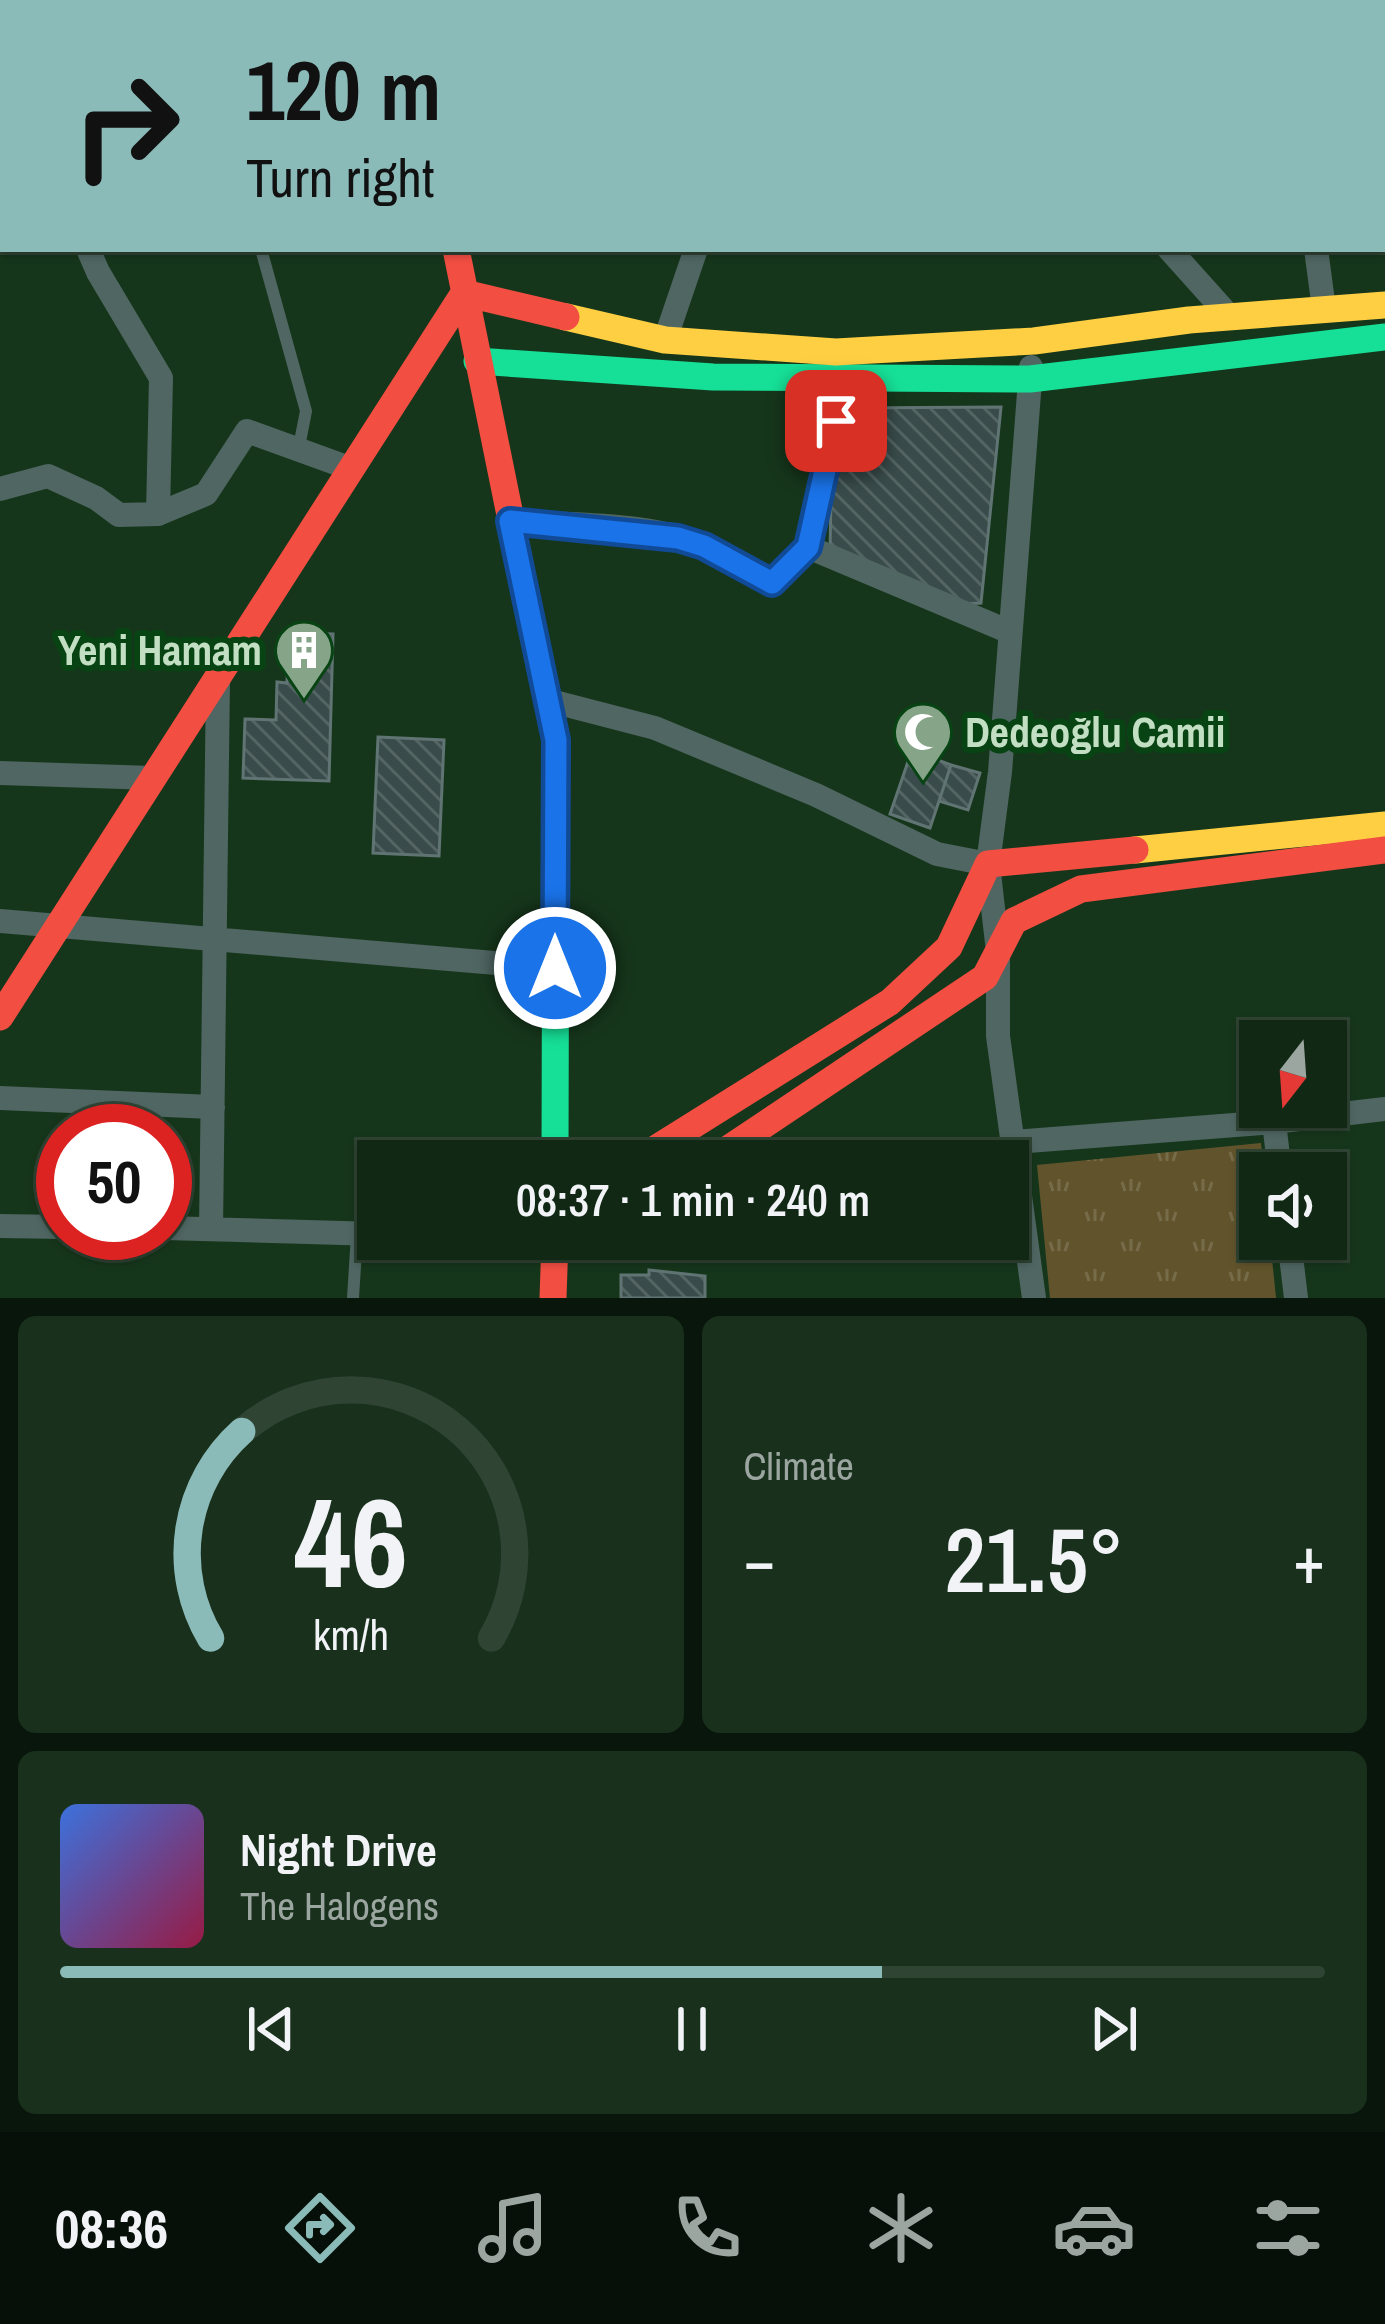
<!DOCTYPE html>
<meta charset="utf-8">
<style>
:root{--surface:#102814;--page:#19301d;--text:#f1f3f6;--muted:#9ca6a0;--line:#304434;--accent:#8bbbb9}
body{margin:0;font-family:"Archivo Narrow",sans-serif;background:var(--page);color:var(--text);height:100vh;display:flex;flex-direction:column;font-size:45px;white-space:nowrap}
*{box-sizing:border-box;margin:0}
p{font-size:39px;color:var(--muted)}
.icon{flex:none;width:66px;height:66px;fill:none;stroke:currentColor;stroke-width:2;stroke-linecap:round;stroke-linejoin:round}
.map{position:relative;height:1298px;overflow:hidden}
.side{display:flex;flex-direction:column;gap:18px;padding:18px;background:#09160b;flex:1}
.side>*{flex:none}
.guide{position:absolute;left:0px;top:0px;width:1386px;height:252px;box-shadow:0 3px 9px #0004,0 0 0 3px var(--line);background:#8bbbb9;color:#111;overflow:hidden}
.needle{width:78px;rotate:197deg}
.controls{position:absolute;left:1239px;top:1020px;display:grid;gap:24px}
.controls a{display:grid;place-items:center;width:108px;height:108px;border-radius:0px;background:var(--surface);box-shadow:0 3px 9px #0004,0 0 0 3px var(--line);font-size:60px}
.speed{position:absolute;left:36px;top:1104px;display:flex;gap:24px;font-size:60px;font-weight:700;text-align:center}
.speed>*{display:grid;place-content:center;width:156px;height:156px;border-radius:50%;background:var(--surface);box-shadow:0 3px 9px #0004,0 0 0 3px var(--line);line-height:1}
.speed .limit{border:18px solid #d22;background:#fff;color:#111}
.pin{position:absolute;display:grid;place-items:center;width:102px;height:102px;color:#fff;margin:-51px;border-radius:24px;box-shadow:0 6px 18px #0006}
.me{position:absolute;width:132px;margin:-66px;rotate:0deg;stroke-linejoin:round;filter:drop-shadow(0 0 9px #0008)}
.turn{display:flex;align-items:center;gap:42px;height:252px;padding:0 48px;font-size:54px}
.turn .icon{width:156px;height:156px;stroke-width:2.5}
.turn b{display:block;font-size:84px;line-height:102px}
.big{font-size:90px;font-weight:600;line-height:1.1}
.side .tile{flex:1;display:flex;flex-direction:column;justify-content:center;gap:18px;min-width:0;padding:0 42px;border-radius:18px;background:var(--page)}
.side .dial{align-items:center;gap:0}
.dial svg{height:312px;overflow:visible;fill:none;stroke:var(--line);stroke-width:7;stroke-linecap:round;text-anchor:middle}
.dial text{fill:var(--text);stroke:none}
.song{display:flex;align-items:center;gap:36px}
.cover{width:144px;height:144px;border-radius:18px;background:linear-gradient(135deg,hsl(220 70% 55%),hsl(340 70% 35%))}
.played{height:12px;border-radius:6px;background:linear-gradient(90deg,var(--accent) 65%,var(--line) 65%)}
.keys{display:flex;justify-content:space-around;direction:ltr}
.heat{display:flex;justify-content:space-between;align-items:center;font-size:66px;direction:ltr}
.side .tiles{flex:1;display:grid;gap:18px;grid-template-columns:1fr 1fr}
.tile:last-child{grid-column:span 2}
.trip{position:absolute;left:357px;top:1140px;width:672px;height:120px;border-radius:0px;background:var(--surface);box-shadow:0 3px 9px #0004,0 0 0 3px var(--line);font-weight:600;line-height:120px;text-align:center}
.menu{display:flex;height:192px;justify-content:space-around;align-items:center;background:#061008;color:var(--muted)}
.menu .icon{width:84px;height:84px}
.menu .active{color:var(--accent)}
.menu b{font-size:54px;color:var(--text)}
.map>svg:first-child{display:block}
.grass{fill:url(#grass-tufts)}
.building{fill:url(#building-back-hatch);stroke:#607474;stroke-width:3}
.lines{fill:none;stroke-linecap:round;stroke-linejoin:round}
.lane{stroke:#4f6662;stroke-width:12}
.street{stroke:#4f6662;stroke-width:24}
.fast{stroke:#16e098;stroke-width:27}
.slow{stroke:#ffcf43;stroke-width:27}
.jam{stroke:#f24e42;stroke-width:27}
.route-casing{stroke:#114b97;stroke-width:30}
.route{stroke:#1a73e8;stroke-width:21}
.labels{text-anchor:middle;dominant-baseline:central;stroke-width:12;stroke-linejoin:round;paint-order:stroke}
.poi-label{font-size:42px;font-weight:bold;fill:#c3dfc3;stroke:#084413;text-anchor:end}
</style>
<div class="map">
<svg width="1385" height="1298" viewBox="0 0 1385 1298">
<defs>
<pattern id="grass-tufts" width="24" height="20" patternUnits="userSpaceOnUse" patternTransform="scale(3)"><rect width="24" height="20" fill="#61542c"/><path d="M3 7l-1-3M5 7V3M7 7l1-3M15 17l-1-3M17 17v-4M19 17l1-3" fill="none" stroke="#766c49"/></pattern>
<pattern id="building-back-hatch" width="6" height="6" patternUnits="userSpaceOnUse" patternTransform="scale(3)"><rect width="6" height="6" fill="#394c4b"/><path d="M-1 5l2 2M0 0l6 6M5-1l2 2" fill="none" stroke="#546563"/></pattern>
</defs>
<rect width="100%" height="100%" fill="#16361b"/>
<path class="grass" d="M1261,1143L1264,1173H1260V1239H1270L1276,1298H1050L1037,1165Z"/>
<path class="building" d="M1001,407L981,603L948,605L830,553L831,495L847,408Z
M288,633L333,634L329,781L243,778L245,719L276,720L277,682L287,683Z
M378,737L444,740L439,856L373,853Z
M912,750L951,765L930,828L890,814Z
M951,765L980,773L968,810L939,801Z
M649,1270L705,1276V1298H621V1275H649Z"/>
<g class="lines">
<path class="lane" d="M261,249L306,411L299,447
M353,1298L357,1234"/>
<path class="street" d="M285,0L287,3
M890,0L894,3
M1279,0V3
M819,3L821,0
M0,56L3,58
M1383,111L1385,108
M0,150L3,149
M88,249L98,272L161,378L158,514
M1169,249L1230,317
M1316,249L1324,309
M665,340L696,249
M1031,367L1000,772L988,864L998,952V1036L1034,1298
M0,489L48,476L96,498L119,515L158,514L206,494L247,431L352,469
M510,521C573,526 647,521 706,547C728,557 750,571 772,583L808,547L845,379
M808,547L1010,632
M547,700L655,728L816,795L937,854L988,864
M0,773L153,778
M0,921L555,968
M0,1098L213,1107
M1274,1122L1280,1173
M1014,1142L1274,1122L1385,1109
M0,1226L63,1227
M165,1228L378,1234
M211,1229L218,680
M1289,1239L1296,1298"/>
<path class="fast" d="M477,361L713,377L1030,379L1385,337
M551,717L556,740L555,1161
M555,1240L593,1239"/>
<path class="slow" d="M566,317L665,340L836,352L1034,341L1189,320L1385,305
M1135,850L1385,825"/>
<path class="jam" d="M409,0L410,3
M456,249L551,717
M0,1017L464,293L566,317
M636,1161L890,1002L949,947L988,864L1135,850
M710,1161L985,977L1014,921L1081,889L1385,850
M553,1298L555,1239"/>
</g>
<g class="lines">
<defs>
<path id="route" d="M555,968L556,740L510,521L678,538L704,546L772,583L808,547L836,421"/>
</defs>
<use href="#route" class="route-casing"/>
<use href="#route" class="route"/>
</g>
<defs>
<symbol id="building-pin" viewBox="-11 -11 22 30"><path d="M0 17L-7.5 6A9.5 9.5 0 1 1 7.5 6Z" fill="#86a488" stroke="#084413"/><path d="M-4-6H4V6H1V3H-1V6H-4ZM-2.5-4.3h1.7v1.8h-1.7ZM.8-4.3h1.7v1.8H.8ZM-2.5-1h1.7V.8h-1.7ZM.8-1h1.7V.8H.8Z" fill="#fff"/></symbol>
<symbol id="mosque-pin" viewBox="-11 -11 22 30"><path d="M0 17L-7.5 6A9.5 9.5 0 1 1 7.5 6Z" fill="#86a488" stroke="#084413"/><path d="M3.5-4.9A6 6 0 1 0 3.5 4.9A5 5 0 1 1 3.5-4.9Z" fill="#fff"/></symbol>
</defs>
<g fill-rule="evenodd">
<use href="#building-pin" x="271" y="617" width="66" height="90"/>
<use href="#mosque-pin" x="890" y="699" width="66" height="90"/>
</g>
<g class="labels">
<g class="poi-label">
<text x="262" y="650">Yeni Hamam</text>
<text x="965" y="732" text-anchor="start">Dedeoğlu Camii</text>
</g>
</g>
</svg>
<div class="controls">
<a><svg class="needle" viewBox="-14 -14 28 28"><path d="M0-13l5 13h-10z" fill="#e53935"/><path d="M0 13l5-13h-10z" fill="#9ca6a0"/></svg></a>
<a><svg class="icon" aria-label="sound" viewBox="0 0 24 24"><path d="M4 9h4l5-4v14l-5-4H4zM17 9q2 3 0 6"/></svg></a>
</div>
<div class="speed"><div class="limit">50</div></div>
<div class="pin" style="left:836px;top:421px;background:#d93025"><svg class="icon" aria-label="arrive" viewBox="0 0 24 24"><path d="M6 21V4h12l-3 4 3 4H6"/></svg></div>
<svg class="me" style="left:555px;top:968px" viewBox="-20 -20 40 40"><circle r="17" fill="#1a73e8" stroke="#fff" stroke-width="3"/><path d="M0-11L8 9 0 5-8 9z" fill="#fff"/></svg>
<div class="trip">08:37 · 1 min · 240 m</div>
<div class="guide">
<div class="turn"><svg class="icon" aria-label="right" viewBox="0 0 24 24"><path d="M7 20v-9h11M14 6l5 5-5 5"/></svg><div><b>120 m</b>Turn right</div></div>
</div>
</div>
<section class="side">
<div class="tiles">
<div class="tile dial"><svg viewBox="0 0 100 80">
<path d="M14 69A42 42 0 1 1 86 69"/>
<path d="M14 69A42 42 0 0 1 22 16" stroke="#8bbbb9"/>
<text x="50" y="56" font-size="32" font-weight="700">46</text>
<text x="50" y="72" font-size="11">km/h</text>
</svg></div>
<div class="tile"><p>Climate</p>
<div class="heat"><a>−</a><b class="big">21.5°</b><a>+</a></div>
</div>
<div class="tile">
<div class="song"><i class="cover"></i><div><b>Night Drive</b><p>The Halogens</p></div></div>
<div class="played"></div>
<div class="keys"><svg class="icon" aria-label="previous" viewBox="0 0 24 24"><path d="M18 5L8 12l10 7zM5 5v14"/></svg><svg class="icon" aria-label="pause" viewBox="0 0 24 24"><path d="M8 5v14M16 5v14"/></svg><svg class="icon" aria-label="next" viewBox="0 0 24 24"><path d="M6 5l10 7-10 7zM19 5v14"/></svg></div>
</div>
</div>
</section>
<nav class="menu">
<b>08:36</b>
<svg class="icon active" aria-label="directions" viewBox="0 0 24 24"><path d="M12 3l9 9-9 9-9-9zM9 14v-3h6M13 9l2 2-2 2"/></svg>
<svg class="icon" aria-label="music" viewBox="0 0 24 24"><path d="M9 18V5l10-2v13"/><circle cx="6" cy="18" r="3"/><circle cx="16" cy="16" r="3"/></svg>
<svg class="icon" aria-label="phone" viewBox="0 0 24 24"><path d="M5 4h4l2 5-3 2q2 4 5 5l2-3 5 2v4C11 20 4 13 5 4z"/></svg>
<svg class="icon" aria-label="climate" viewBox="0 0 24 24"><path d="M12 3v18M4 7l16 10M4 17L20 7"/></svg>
<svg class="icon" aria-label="car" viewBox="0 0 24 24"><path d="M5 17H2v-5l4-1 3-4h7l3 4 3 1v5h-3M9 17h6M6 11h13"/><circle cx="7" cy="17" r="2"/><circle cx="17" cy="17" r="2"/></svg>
<svg class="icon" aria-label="filters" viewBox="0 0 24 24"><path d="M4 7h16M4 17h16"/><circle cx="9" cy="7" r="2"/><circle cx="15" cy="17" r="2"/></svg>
</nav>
